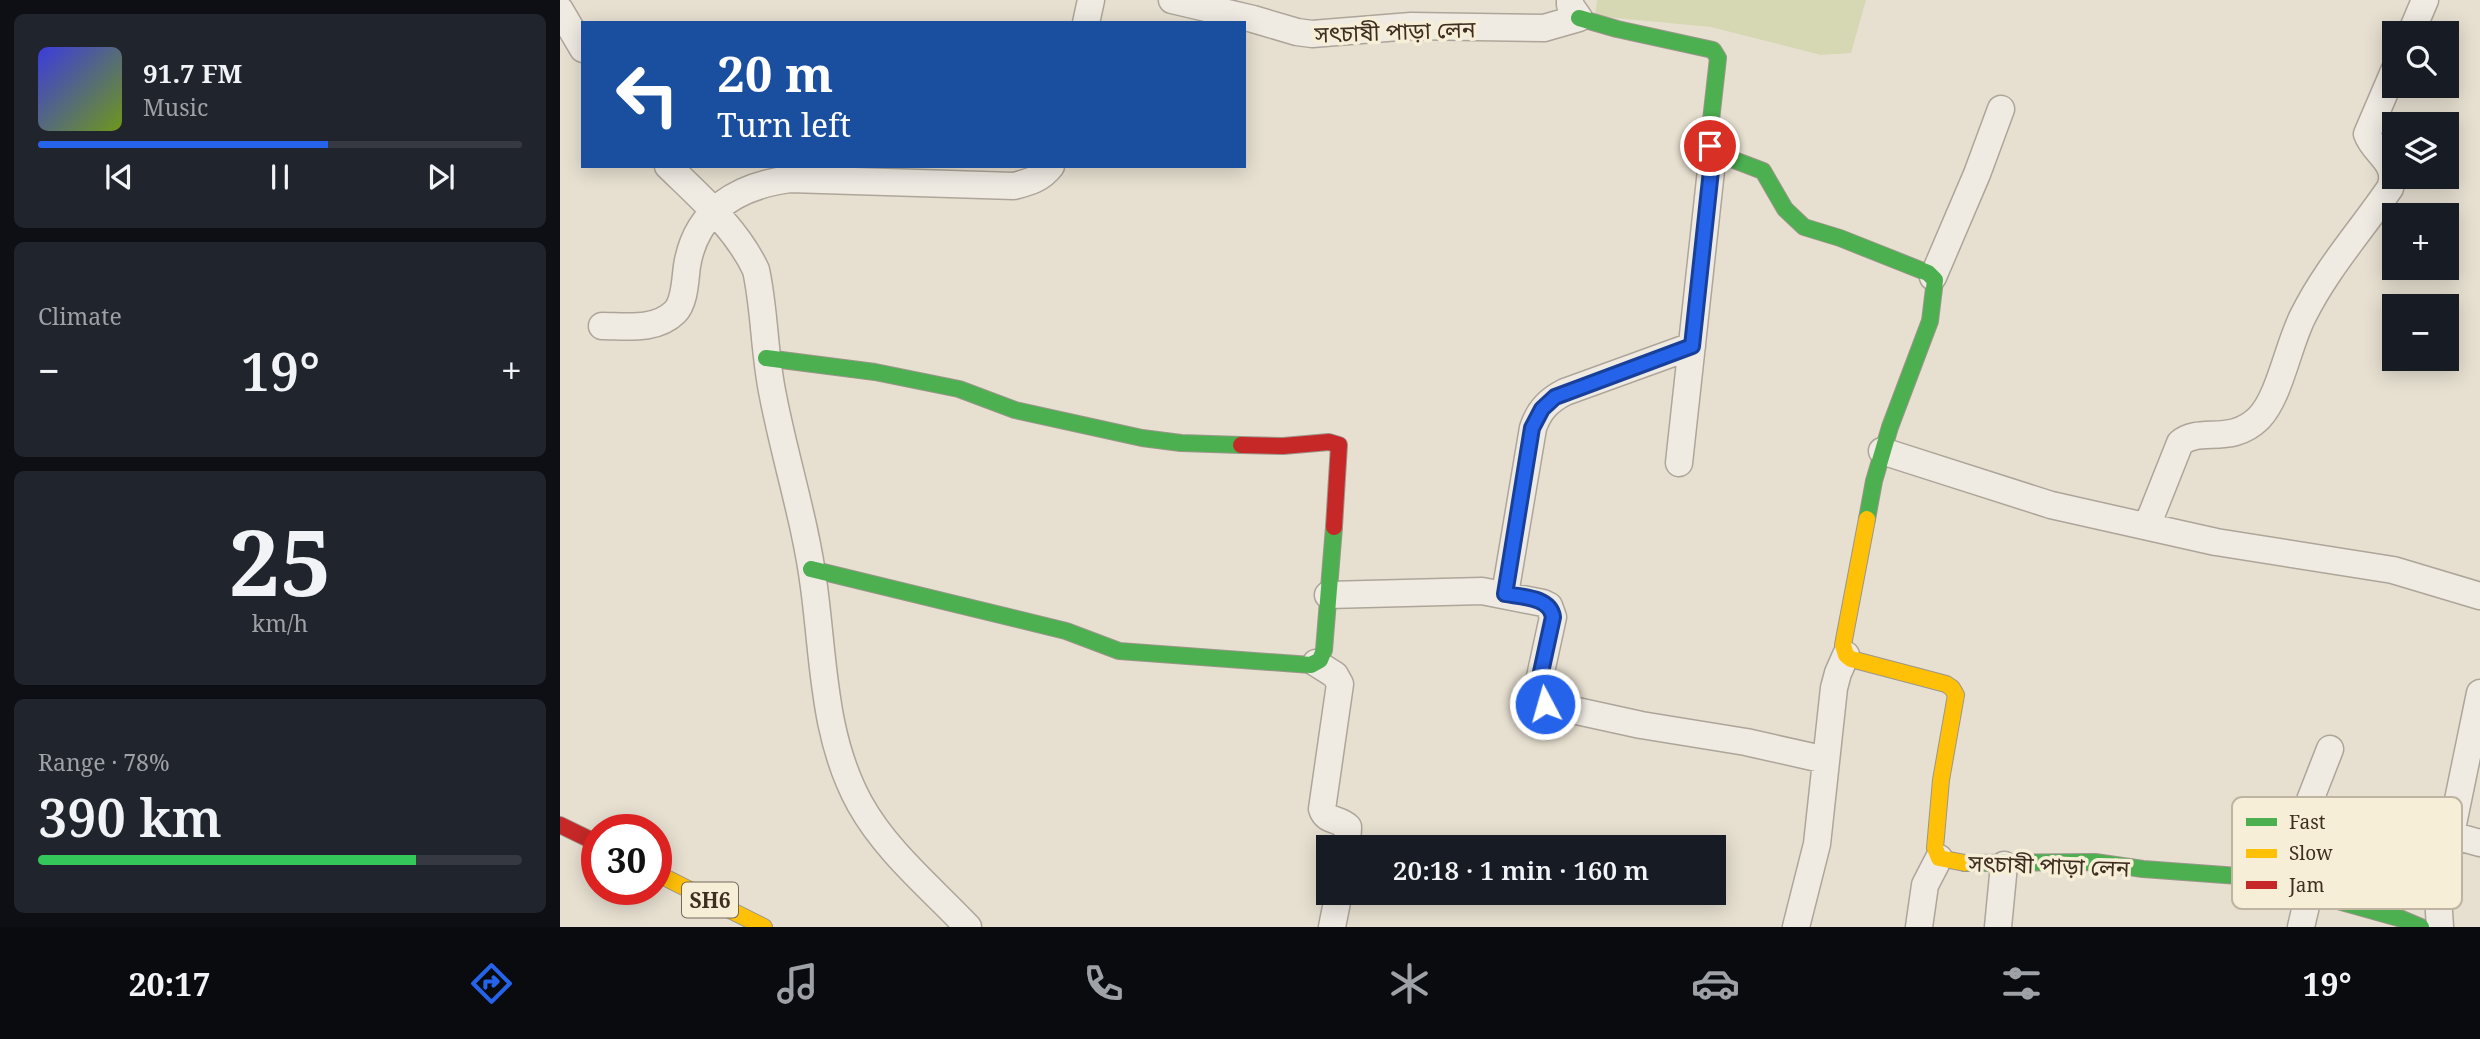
<!DOCTYPE html>
<meta charset="utf-8">
<style>
:root{--surface:#171b24;--page:#20242c;--text:#f1f3f6;--muted:#9ea1a6;--line:#363941;--accent:#2563eb}
body{margin:0;font-family:"Noto Serif","Noto Sans Bengali",serif;background:var(--page);color:var(--text);height:100vh;display:flex;flex-direction:column;font-size:26px;white-space:nowrap}
*{box-sizing:border-box;margin:0}
p{font-size:23px;color:var(--muted)}
.icon{flex:none;width:38px;height:38px;fill:none;stroke:currentColor;stroke-width:2;stroke-linecap:round;stroke-linejoin:round}
.map{position:relative;flex:1;overflow:hidden}
.sheet{display:flex;flex-direction:column;gap:14px;padding:14px;background:#0d0f14;width:560px}
.sheet>*{flex:none}
.hud{position:absolute;left:21px;top:21px;width:665px;height:147px;border-radius:0px;box-shadow:0 4px 18px #0003;background:#1a4fa0;color:#fff;overflow:hidden}
.fabs{position:absolute;left:1822px;top:21px;display:grid;gap:14px}
.fabs a{display:grid;place-items:center;width:77px;height:77px;border-radius:0px;background:var(--surface);box-shadow:0 4px 18px #0003;font-size:35px}
.speed{position:absolute;left:21px;top:814px;display:flex;gap:14px;font-size:35px;font-weight:700;text-align:center}
.speed>*{display:grid;place-content:center;width:91px;height:91px;border-radius:50%;background:var(--surface);box-shadow:0 4px 18px #0003;line-height:1}
.speed .limit{border:10px solid #d22;background:#fff;color:#111}
.pin{position:absolute;display:grid;place-items:center;width:60px;height:60px;color:#fff;margin:-30px;border:4px solid #fff;border-radius:50%;box-shadow:0 2px 7px #0007}
.me{position:absolute;width:77px;margin:-38px;rotate:354deg;stroke-linejoin:round;filter:drop-shadow(0 0 5px #0008)}
.turn{display:flex;align-items:center;gap:24px;height:147px;padding:0 21px;font-size:32px}
.turn .icon{width:91px;height:91px;stroke-width:2.5}
.turn b{display:block;font-size:49px;line-height:60px}
.big{font-size:52px;font-weight:600;line-height:1.1}
.sheet .tile{flex:1;display:flex;flex-direction:column;justify-content:center;gap:10px;min-width:0;padding:0 24px;border-radius:10px;background:var(--page)}
.sheet .dial{align-items:center;gap:0}
.dial b{font-size:91px;line-height:1}
.song{display:flex;align-items:center;gap:21px}
.cover{width:84px;height:84px;border-radius:10px;background:linear-gradient(135deg,hsl(240 70% 55%),hsl(80 70% 35%))}
.played{height:7px;border-radius:4px;background:linear-gradient(90deg,var(--accent) 60%,var(--line) 60%)}
.keys{display:flex;justify-content:space-around;direction:ltr}
.heat{display:flex;justify-content:space-between;align-items:center;font-size:38px;direction:ltr}
.charge{height:10px;border-radius:5px;background:linear-gradient(90deg,#34c759 78%,var(--line) 0)}
.trip{position:absolute;left:756px;top:835px;width:410px;height:70px;border-radius:0px;background:var(--surface);box-shadow:0 4px 18px #0003;font-weight:600;line-height:70px;text-align:center}
.tab-bar{display:flex;height:112px;justify-content:space-around;align-items:center;background:#090b0e;color:var(--muted)}
.tab-bar .icon{width:49px;height:49px}
.tab-bar .selected{color:var(--accent)}
.tab-bar b{font-size:32px;color:var(--text)}
main{display:flex;flex:1;min-height:0}
.map>svg:first-child{display:block}
.green{fill:#d6d7b3}
.lines{fill:none;stroke-linecap:round;stroke-linejoin:round}
.street-casing{stroke:#ada599;stroke-width:29}
.fast-casing{stroke:#9c958a;stroke-width:18}
.slow-casing{stroke:#9c958a;stroke-width:18}
.jam-casing{stroke:#9c958a;stroke-width:18}
.street{stroke:#efebe3;stroke-width:26}
.fast{stroke:#4caf50;stroke-width:16}
.slow{stroke:#ffc107;stroke-width:16}
.jam{stroke:#c62828;stroke-width:16}
.route-casing{stroke:#184099;stroke-width:18}
.route{stroke:#2563eb;stroke-width:12}
.labels{text-anchor:middle;dominant-baseline:central;stroke-width:7;stroke-linejoin:round;paint-order:stroke}
.shield{fill:#f7eed8;stroke:#756857;stroke-width:2}
.shield-label{font-size:21px;font-weight:bold;fill:#3d2e20}
.street-label{font-size:23px;fill:#3d2e20;stroke:#f7eed8}
.key{fill:#f7eed8;stroke:#bfb4a1;stroke-width:2}
.key-label{font-size:19px;fill:#3d2e20}
</style>
<main>
<section class="sheet">
<div class="tile">
<div class="song"><i class="cover"></i><div><b>91.7 FM</b><p>Music</p></div></div>
<div class="played"></div>
<div class="keys"><svg class="icon" aria-label="previous" viewBox="0 0 24 24"><path d="M18 5L8 12l10 7zM5 5v14"/></svg><svg class="icon" aria-label="pause" viewBox="0 0 24 24"><path d="M8 5v14M16 5v14"/></svg><svg class="icon" aria-label="next" viewBox="0 0 24 24"><path d="M6 5l10 7-10 7zM19 5v14"/></svg></div>
</div>
<div class="tile"><p>Climate</p>
<div class="heat"><a>−</a><b class="big">19°</b><a>+</a></div>
</div>
<div class="tile dial"><b>25</b><p>km/h</p></div>
<div class="tile"><p>Range · 78%</p><b class="big">390 km</b><div class="charge"></div></div>
</section>
<div class="map">
<svg width="1920" height="927" viewBox="0 0 1920 927">
<rect width="100%" height="100%" fill="#e7e0d1"/>
<path class="green" d="M1037,0H1306L1291,53L1261,55L1151,27L1035,16Z"/>
<g class="lines">
<defs>
<path id="street" d="M612,0L693,19L737,32L752,34L851,26L984,28L1019,18L1010,5V0
M0,10L23,49
M526,23L531,0
M1851,33L1865,0
M108,166C140,197 177,229 196,270C205,311 204,354 213,396C225,459 246,523 254,587C264,661 263,737 300,804C326,851 371,888 408,927
M1373,277L1417,174L1441,109
M42,326C66,326 96,331 115,312C125,302 125,280 127,266C136,210 178,186 230,179L454,186C469,182 481,179 491,166
M1322,451L1491,505L1656,542L1833,570L1920,596
M1119,463L1153,152
M1587,526L1620,443C1640,426 1671,446 1699,418C1720,396 1728,345 1743,316C1767,268 1800,232 1830,188C1840,163 1814,154 1807,134L1834,71
M945,594L973,428C979,410 989,400 1005,392L1132,346
M768,595L922,591L983,603L989,606L993,617L978,686V694L985,704L1081,725L1186,742L1266,760
M756,663L775,675L780,684L762,809C766,822 779,818 788,827L787,847
M1891,835L1920,843
M1722,885L1738,831L1770,749
M772,927L779,892
M1236,927L1257,844L1274,688L1278,673L1286,655
M1359,927L1365,885L1379,858
M1438,927L1444,865
M1741,927L1749,893
M1880,927L1878,897L1920,693"/>
<path id="fast" d="M1019,18L1057,29L1153,50L1158,58L1149,138L1153,152L1203,171L1225,209L1244,227L1280,238L1368,273L1375,280L1370,321L1330,427L1314,481L1307,519
M206,358L315,372L399,389L455,410L582,438L621,443L681,445
M251,569L506,631L559,651L751,665L760,660L764,650L774,527
M1405,863L1535,862L1583,869L1692,877L1842,919L1861,927"/>
<path id="slow" d="M1307,519L1283,645L1286,655L1291,659L1386,684L1392,688L1396,695L1381,780L1375,848L1379,858L1405,863
M96,873L204,927"/>
<path id="jam" d="M681,445L723,446L769,442L779,445L774,527
M0,825L37,843"/>
</defs>
<use href="#street" class="street-casing"/>
<use href="#fast" class="fast-casing"/>
<use href="#slow" class="slow-casing"/>
<use href="#jam" class="jam-casing"/>
<use href="#street" class="street"/>
<use href="#fast" class="fast"/>
<use href="#slow" class="slow"/>
<use href="#jam" class="jam"/>
</g>
<g class="lines">
<defs>
<path id="route" d="M985,704L978,694V686L993,617C990,597 962,597 945,594L972,428L982,409L995,397L1132,346L1153,152L1150,146"/>
</defs>
<use href="#route" class="route-casing"/>
<use href="#route" class="route"/>
</g>
<g class="labels">
<rect class="shield" x="122" y="882.5" width="56" height="35" rx="5"/>
<g class="shield-label">
<text x="150" y="900">SH6</text>
</g>
<g class="street-label">
<text transform="translate(835 31) rotate(-2)">সৎচাষী পাড়া লেন</text>
<text transform="translate(1489 865) rotate(2)">সৎচাষী পাড়া লেন</text>
</g>
</g>
<rect x="1672" y="797" width="230" height="112" rx="10" class="key"/>
<rect x="1686" y="818" width="31" height="8" fill="#4caf50"/>
<rect x="1686" y="849" width="31" height="9" fill="#ffc107"/>
<rect x="1686" y="881" width="31" height="8" fill="#c62828"/>
<g class="key-label">
<text x="1729" y="829">Fast</text>
<text x="1729" y="860">Slow</text>
<text x="1729" y="892">Jam</text>
</g>
</svg>
<div class="fabs">
<a><svg class="icon" aria-label="search" viewBox="0 0 24 24"><circle cx="10" cy="10" r="6"/><path d="M15 15l6 6"/></svg></a>
<a><svg class="icon" aria-label="layers" viewBox="0 0 24 24"><path d="M12 4l9 5-9 5-9-5zM3 14l9 5 9-5"/></svg></a>
<a>+</a>
<a>−</a>
</div>
<div class="speed"><div class="limit">30</div></div>
<div class="pin" style="left:1150px;top:146px;background:#d93025"><svg class="icon" aria-label="arrive" viewBox="0 0 24 24"><path d="M6 21V4h12l-3 4 3 4H6"/></svg></div>
<svg class="me" style="left:985px;top:704px" viewBox="-20 -20 40 40"><circle r="17" fill="#2563eb" stroke="#fff" stroke-width="3"/><path d="M0-11L8 9 0 5-8 9z" fill="#fff"/></svg>
<div class="trip">20:18 · 1 min · 160 m</div>
<div class="hud">
<div class="turn"><svg class="icon" aria-label="left" viewBox="0 0 24 24"><path d="M17 20v-9H6M10 6l-5 5 5 5"/></svg><div><b>20 m</b>Turn left</div></div>
</div>
</div>
</main>
<nav class="tab-bar">
<b>20:17</b>
<svg class="icon selected" aria-label="directions" viewBox="0 0 24 24"><path d="M12 3l9 9-9 9-9-9zM9 14v-3h6M13 9l2 2-2 2"/></svg>
<svg class="icon" aria-label="music" viewBox="0 0 24 24"><path d="M9 18V5l10-2v13"/><circle cx="6" cy="18" r="3"/><circle cx="16" cy="16" r="3"/></svg>
<svg class="icon" aria-label="phone" viewBox="0 0 24 24"><path d="M5 4h4l2 5-3 2q2 4 5 5l2-3 5 2v4C11 20 4 13 5 4z"/></svg>
<svg class="icon" aria-label="climate" viewBox="0 0 24 24"><path d="M12 3v18M4 7l16 10M4 17L20 7"/></svg>
<svg class="icon" aria-label="car" viewBox="0 0 24 24"><path d="M5 17H2v-5l4-1 3-4h7l3 4 3 1v5h-3M9 17h6M6 11h13"/><circle cx="7" cy="17" r="2"/><circle cx="17" cy="17" r="2"/></svg>
<svg class="icon" aria-label="filters" viewBox="0 0 24 24"><path d="M4 7h16M4 17h16"/><circle cx="9" cy="7" r="2"/><circle cx="15" cy="17" r="2"/></svg>
<b>19°</b>
</nav>
